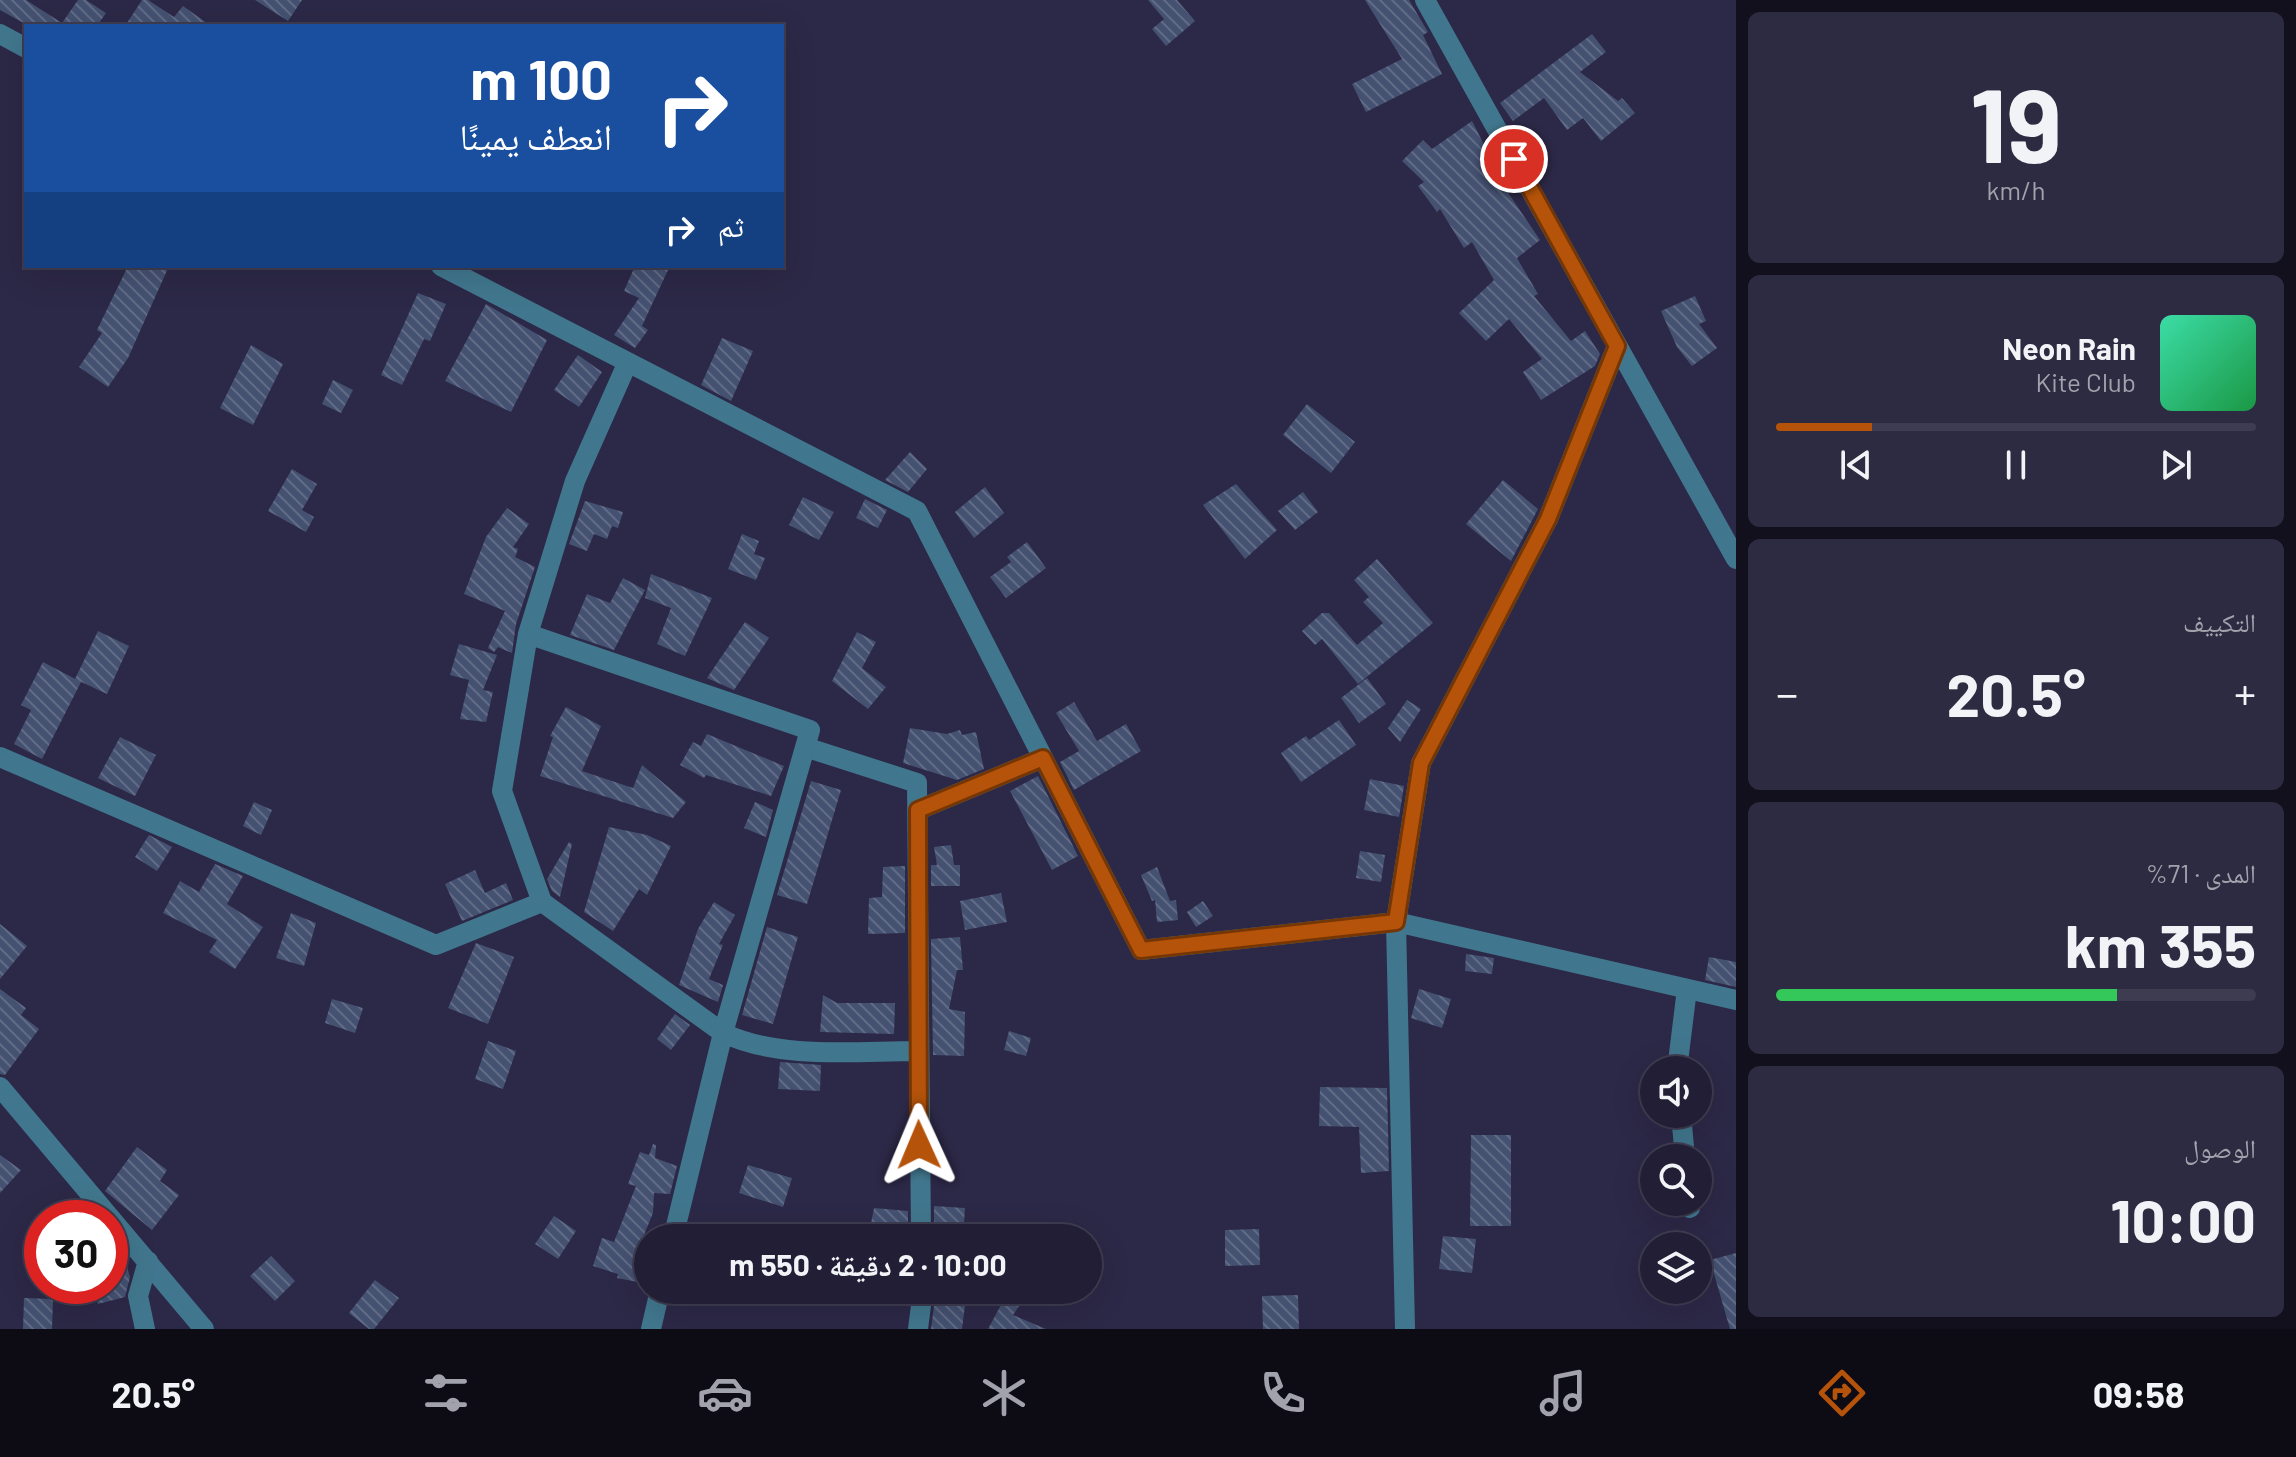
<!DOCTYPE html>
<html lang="ar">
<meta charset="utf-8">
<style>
:root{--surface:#211e35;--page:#2d2b41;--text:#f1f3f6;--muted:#a2a2ad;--line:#3e3c50;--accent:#b45309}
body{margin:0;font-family:Barlow,"Noto Naskh Arabic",sans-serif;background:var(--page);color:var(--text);direction:rtl;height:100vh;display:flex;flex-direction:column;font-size:30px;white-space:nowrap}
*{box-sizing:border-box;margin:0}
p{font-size:26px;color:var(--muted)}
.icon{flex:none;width:44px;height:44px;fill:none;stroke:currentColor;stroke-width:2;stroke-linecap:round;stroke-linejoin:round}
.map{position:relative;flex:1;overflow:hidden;direction:ltr}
.sheet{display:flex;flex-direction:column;gap:12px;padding:12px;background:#12101d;width:560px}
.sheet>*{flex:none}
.hud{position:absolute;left:24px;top:24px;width:760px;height:244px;border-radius:0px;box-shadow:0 8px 32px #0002,0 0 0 2px var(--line);direction:rtl;background:#1a4fa0;color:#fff;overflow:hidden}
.tools{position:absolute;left:1640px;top:1056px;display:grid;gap:16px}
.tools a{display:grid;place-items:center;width:72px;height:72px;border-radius:50%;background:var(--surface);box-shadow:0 8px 32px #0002,0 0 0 2px var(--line);font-size:40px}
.speed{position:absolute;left:24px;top:1200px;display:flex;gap:16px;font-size:40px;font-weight:700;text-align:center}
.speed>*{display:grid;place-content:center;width:104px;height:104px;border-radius:50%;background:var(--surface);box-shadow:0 8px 32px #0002,0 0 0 2px var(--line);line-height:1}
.speed .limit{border:12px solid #d22;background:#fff;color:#111}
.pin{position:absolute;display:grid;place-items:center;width:68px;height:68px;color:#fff;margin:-34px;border:4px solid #fff;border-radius:50%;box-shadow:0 2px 8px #0007}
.me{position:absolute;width:88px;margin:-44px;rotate:359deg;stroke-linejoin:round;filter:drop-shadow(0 0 6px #0008)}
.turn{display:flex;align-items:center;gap:28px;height:168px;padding:0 40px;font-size:36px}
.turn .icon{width:104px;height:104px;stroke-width:2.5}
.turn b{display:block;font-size:56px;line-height:68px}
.then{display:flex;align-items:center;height:76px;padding:0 40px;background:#0003;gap:16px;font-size:30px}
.big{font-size:60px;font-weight:700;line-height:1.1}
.sheet .card{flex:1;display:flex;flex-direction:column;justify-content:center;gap:12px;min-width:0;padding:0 28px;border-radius:12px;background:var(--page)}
.sheet .dial{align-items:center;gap:0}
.dial b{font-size:104px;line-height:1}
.song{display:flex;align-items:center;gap:24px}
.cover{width:96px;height:96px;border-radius:12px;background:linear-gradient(135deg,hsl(160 70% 55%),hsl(140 70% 35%))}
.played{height:8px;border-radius:4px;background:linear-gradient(90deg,var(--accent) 20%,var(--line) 20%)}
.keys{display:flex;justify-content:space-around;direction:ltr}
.heat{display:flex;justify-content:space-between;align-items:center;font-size:44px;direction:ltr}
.charge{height:12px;border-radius:6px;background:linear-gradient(90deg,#34c759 71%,var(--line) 0)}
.trip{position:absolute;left:634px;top:1224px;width:468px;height:80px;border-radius:40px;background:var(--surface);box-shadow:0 8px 32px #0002,0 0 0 2px var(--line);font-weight:700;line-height:80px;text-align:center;direction:rtl}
.tab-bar{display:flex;height:128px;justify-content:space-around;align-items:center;background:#0d0c15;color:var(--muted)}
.tab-bar .icon{width:56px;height:56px}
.tab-bar .active{color:var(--accent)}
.tab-bar b{font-size:36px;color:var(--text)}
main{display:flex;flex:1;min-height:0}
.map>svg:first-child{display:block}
.building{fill:url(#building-back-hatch)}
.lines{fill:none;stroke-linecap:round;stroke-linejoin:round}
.minor{stroke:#41778e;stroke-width:20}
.route-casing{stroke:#753606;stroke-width:20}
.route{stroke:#b45309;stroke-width:14}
</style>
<main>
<section class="sheet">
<div class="card dial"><b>19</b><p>km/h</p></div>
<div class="card">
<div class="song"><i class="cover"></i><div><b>Neon Rain</b><p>Kite Club</p></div></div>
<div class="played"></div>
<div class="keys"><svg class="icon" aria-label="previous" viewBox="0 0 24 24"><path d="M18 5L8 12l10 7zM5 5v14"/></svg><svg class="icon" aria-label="pause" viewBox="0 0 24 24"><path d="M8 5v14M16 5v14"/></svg><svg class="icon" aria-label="next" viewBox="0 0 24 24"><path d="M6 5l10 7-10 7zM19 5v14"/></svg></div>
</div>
<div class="card"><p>التكييف</p>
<div class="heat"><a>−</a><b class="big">20.5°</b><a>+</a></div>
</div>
<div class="card"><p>المدى · 71%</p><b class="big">355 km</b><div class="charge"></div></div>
<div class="card"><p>الوصول</p><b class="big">10:00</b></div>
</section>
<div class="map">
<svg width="1736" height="1329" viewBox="0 0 1736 1329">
<defs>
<pattern id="building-back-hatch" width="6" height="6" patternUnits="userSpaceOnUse" patternTransform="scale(2)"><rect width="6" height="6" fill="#445171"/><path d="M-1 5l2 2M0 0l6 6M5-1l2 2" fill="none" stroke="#606b86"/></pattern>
</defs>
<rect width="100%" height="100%" fill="#2c2847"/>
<path class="building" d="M0,0H26L62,23L78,0H86L106,13L97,26H29L0,10Z
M142,0H148L174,17L183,6L211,26H125Z
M255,0H302L288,21Z
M1148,0H1177L1195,21L1166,46L1152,29L1164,19Z
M1365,0H1409L1428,32L1423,35L1442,74L1366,112L1352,84L1402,59Z
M1592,34L1606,52L1580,72L1618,101L1622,98L1635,113L1601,141L1583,118L1567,130L1544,98L1513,121L1500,103Z
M1472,121L1494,164L1490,166L1540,240L1517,258L1538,294L1534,296L1571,341L1585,331L1600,354L1595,366L1541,400L1523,372L1542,359L1509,319L1486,341L1459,313L1494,280L1472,242L1464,248L1440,209L1437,212L1418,186L1424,182L1402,161L1423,140L1432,149Z
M128,266H169L128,358L108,387L79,367L102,333L97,330Z
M635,266H659L668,270L642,326L648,330L635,348L614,335L639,298L624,291Z
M418,293L446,304L430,341L424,339L402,385L381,375Z
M1695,296L1706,321L1699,324L1717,348L1692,366L1677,347L1661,311Z
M486,304L547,340L511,412L445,381Z
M722,338L753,351L731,401L701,385Z
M251,345L283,364L253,425L220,408Z
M578,355L602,372L579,407L554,390Z
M333,380L353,390L341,413L322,404Z
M1307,404L1355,442L1331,473L1283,435Z
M910,452L927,469L908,492L885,480Z
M292,469L317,484L302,510L314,517L306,532L268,511Z
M1503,480L1538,509L1511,561L1466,524Z
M1236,484L1277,530L1245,559L1203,505Z
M985,487L1004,513L974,538L955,512Z
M1303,492L1318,512L1295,530L1278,511Z
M803,497L834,512L819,540L789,525Z
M865,499L887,510L878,528L856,518Z
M585,501L623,512L618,528L612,526L607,539L594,534L587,551L569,544Z
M507,508L529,524L513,547L518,549L515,557L535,567L516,624L512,653L498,647L494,652L488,648L505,611L464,594L486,537Z
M742,534L759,541L754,554L765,558L756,580L728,569Z
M1027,542L1046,568L1006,598L990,577L1011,562L1007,557Z
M1377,559L1433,623L1358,684L1322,639L1315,645L1302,631L1322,613H1329L1357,645L1383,623L1363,602L1369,597L1354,580Z
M651,574L712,598L685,656L657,644L671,608L645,598Z
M623,578L645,590L614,650L570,635L587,594L610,603Z
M745,622L769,638L734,690L707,678Z
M98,631L129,646L107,694L75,679Z
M857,632L876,642L862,668L886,687L868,709L832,681Z
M459,644L497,655L483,690L493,692L486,722L460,719L469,680L450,675Z
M43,662L81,682L42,759L14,744L31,710L21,705Z
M1367,678L1386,704L1359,723L1341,698Z
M1407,700L1421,709L1400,742L1388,728Z
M1074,702L1097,741L1126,724L1141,751L1074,790L1060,762L1079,751L1056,713Z
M566,707L601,726L582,771L633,788L642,765L686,802L673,818L540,776L553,737L550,736Z
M1339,720L1356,745L1301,782L1281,753L1306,736L1309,740Z
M910,728L947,734L960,730L962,735L976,732L984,769L957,780L903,763Z
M707,734L784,766L771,796L706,775L704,778L680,765L693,742L701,746Z
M120,737L156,755L135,796L98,778Z
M1038,776L1078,856L1052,870L1010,791Z
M1370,779L1404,786L1399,817L1364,810Z
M811,781L841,790L807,904L777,895Z
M254,802L272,810L261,835L243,826Z
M755,802L773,810L766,837L744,828Z
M609,827L647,835L671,846L647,895L639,889L613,931L584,912Z
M149,835L172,847L157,871L135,857Z
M569,842L572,844L560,897L552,891L547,879Z
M951,845L954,865H960V886H931V865H937L934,847Z
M1360,851L1385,855L1381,882L1356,878Z
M215,864L243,876L227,904L263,927L235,969L209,952L217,940L163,913L180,881L199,892Z
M905,866V933L868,934L869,898L882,897L883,867Z
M1157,867L1170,901L1176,900L1178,920L1157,922L1155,900L1152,901L1141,875Z
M475,870L485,893L506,883L513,900L462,921L445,884Z
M1001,893L1007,922L965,930L960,901Z
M1203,901L1213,916L1196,927L1187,912Z
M714,902L735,915L719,944L723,945L709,979L723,985L718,1002L679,985L698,929Z
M291,913L316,923L304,966L276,958Z
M0,924L27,946L0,979Z
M767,927L798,937L773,1024L742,1015Z
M960,937L963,970H957L949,1009L965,1012L964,1056L933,1055L931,939Z
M476,943L514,957L488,1024L448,1008Z
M1466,954L1494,958L1492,974L1465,971Z
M1709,957L1736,962V987L1705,980Z
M0,989L26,1008L21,1015L39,1029L5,1075L0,1074Z
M1419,989L1451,999L1442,1028L1411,1018Z
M823,995L837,1003H895L894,1034L820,1032Z
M332,999L363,1008L355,1033L325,1023Z
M675,1014L690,1025L671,1050L657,1039Z
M1009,1031L1031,1038L1026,1056L1004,1050Z
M488,1041L516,1051L503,1089L475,1079Z
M780,1062L821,1065L820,1091L778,1089Z
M1320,1087L1387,1088L1389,1171L1361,1173L1359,1127L1319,1126Z
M1471,1135H1511V1226H1470Z
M653,1144L656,1145L655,1158L677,1166L670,1194L654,1193L653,1213L639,1247L648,1249V1284L617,1278L618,1274L593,1266L602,1238L614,1242L636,1186L628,1184L640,1152L649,1155Z
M137,1147L167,1170L160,1181L179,1195L152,1230L105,1191Z
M0,1155L21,1170L0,1193Z
M748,1165L792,1178L783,1207L739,1193Z
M934,1206L965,1208L963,1238H934Z
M874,1208L908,1211V1238H868Z
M554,1216L576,1231L558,1259L535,1244Z
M1259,1229L1260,1265L1225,1266V1230Z
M1443,1236L1476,1239L1472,1273L1439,1269Z
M110,1238L123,1253L130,1277L125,1297L98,1304L93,1286H110Z
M1736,1253V1329H1730L1710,1260Z
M271,1256L295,1281L275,1301L250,1276Z
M375,1280L399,1298L374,1329H369L349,1313Z
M891,1290H910L908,1303L890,1301Z
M936,1290H967L962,1329H931Z
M1009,1290H1030L1013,1315L1046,1329H988Z
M1298,1295L1299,1329H1263L1262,1296Z
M24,1298L53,1299L52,1329H23Z"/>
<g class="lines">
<path class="minor" d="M1425,0L1736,559
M0,34L26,48
M441,266L917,511L1141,950L1396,922L1736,1000
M528,634L810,730L723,1033L673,1238
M805,747L917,783L921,1238
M0,757L436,945L542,902L723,1033C781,1060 855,1051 917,1051
M918,810L1043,758
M542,902L502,791L528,634L575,481L627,364
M1677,1070L1687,989
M0,1087L204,1329
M1681,1114L1685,1158
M1689,1202L1690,1208
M145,1329L138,1296L148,1261
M651,1329L660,1290
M918,1329L923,1290
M1405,1329L1396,922L1421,763L1548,519L1617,346"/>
</g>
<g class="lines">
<defs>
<path id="route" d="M919,1145L918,810L1043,758L1141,950L1396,922L1421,763L1548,519L1617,346L1514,159"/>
</defs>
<use href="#route" class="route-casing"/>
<use href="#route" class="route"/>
</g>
</svg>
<div class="tools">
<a><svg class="icon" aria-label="sound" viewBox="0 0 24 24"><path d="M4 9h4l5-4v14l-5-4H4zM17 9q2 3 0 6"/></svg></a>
<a><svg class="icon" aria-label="search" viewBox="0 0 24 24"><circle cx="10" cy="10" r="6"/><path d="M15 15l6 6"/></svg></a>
<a><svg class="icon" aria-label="layers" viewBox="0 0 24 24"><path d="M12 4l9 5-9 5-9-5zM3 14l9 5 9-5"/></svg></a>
</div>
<div class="speed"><div class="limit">30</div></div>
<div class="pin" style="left:1514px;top:159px;background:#d93025"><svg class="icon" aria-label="arrive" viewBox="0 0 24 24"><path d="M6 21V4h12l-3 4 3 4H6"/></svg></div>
<svg class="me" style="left:919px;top:1145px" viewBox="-20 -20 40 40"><path d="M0-17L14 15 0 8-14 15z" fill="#b45309" stroke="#fff" stroke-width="4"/></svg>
<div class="trip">10:00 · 2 دقيقة · 550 m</div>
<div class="hud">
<div class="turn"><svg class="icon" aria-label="right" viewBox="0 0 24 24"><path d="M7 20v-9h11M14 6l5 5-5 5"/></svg><div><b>100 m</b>انعطف يمينًا</div></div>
<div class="then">ثم<svg class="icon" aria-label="right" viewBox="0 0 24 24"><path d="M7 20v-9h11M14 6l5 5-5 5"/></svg></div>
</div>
</div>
</main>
<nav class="tab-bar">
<b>09:58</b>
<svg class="icon active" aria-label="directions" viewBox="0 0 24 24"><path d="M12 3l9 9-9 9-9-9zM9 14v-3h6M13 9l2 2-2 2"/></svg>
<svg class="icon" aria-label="music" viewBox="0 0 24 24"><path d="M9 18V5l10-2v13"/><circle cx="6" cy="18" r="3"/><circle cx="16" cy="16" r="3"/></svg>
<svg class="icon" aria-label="phone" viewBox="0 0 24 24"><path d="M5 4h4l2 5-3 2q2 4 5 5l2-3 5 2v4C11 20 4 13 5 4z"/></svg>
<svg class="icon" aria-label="climate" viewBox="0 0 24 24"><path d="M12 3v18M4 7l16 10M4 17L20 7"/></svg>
<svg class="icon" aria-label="car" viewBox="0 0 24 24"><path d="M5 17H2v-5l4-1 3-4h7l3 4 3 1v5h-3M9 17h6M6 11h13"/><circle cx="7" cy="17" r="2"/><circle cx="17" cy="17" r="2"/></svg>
<svg class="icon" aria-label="filters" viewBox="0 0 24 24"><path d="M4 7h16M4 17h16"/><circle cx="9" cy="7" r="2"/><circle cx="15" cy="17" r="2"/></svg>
<b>20.5°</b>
</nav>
